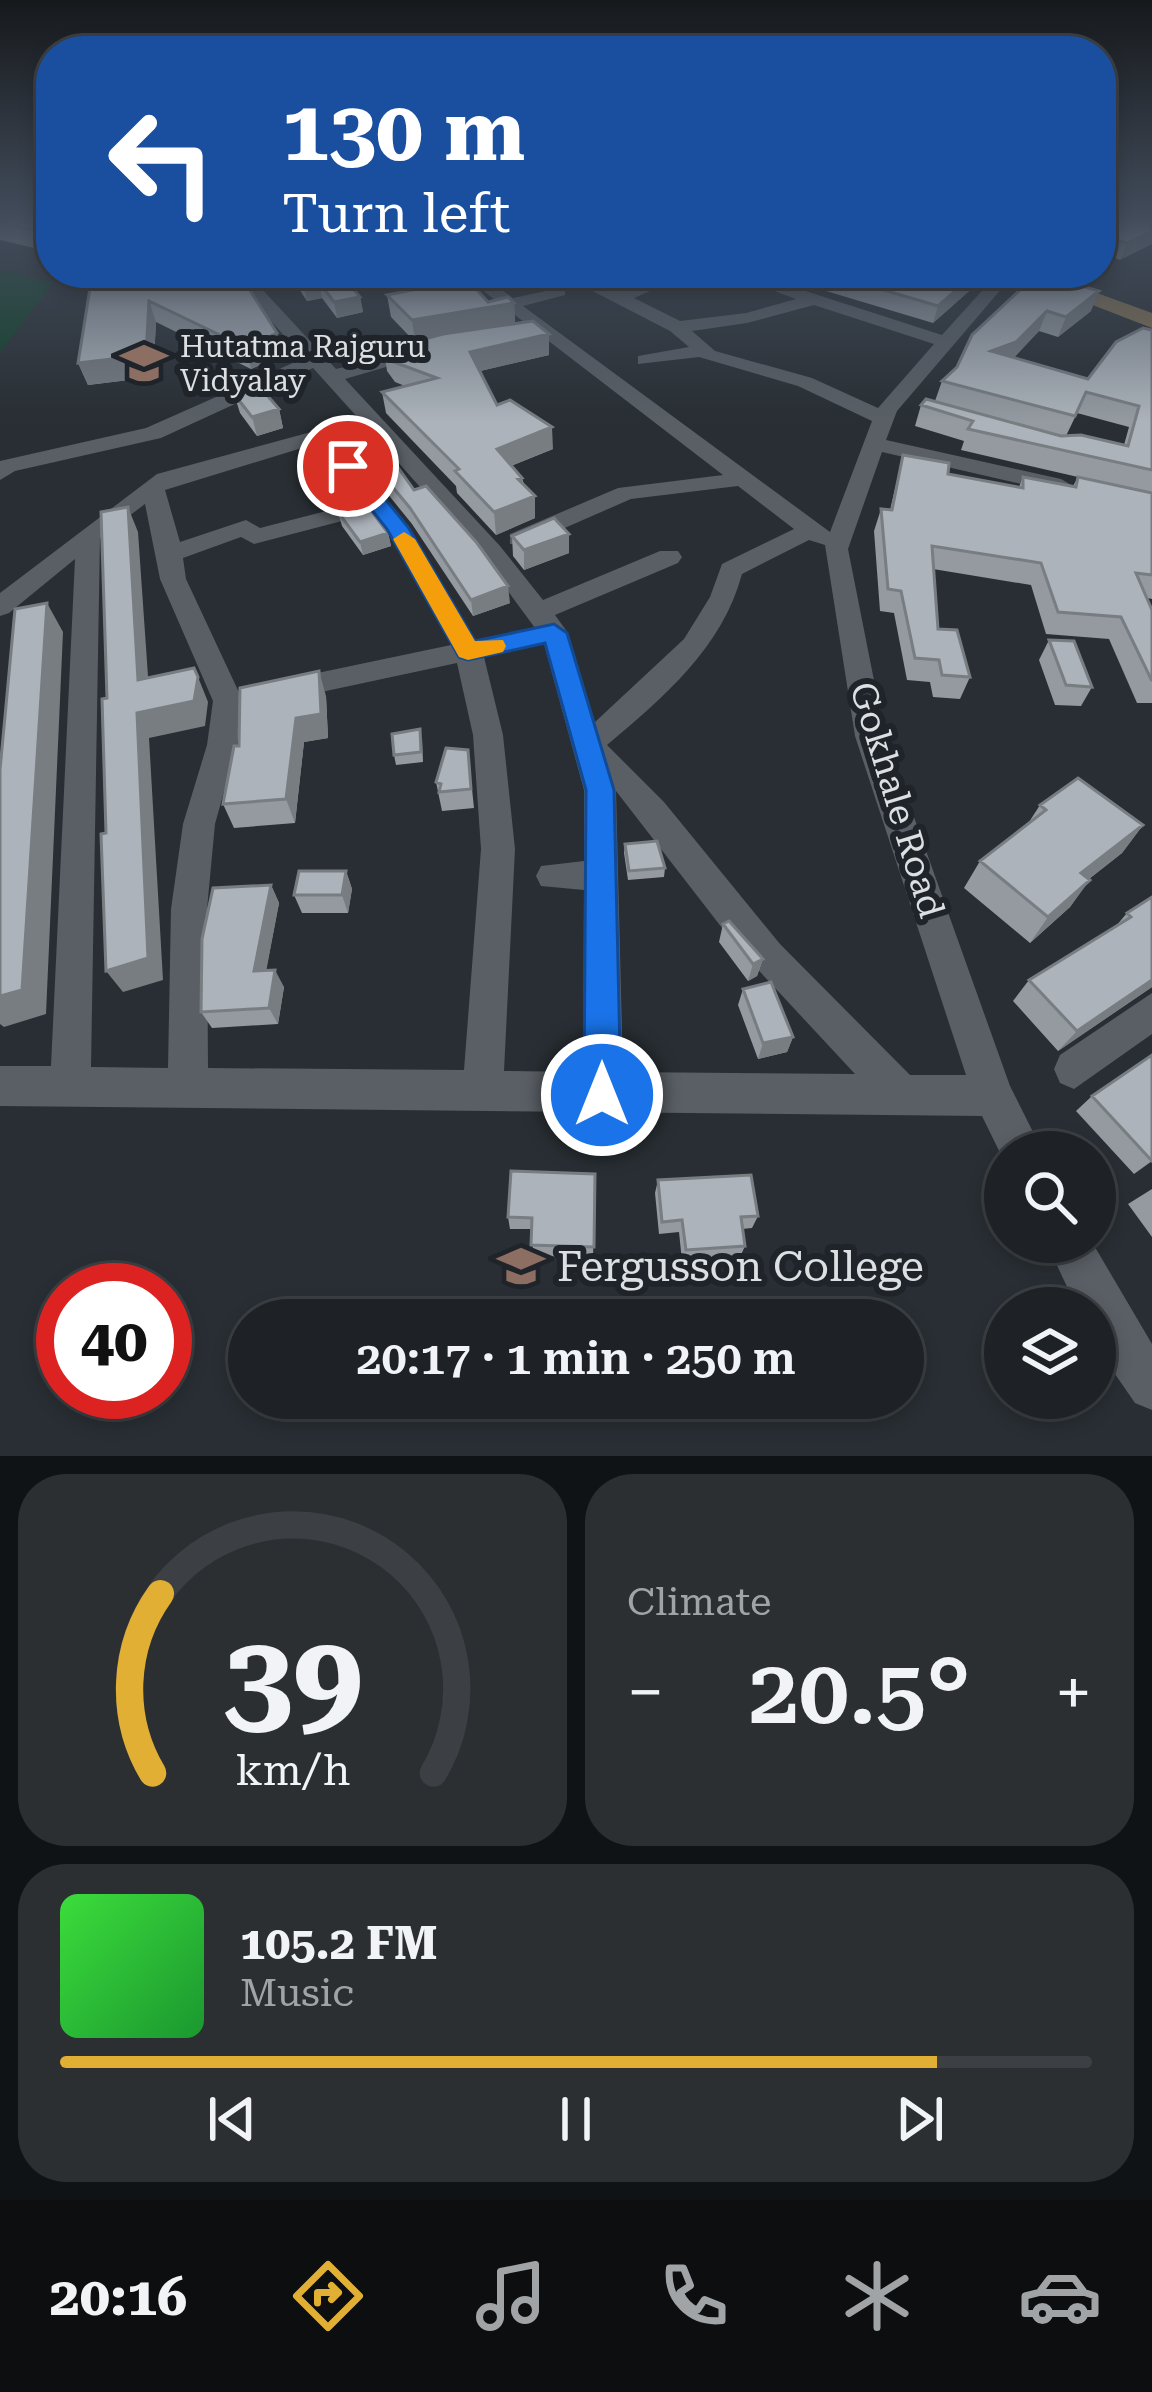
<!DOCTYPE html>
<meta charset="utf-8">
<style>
:root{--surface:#1e2226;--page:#2b2f32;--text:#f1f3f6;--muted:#a1a4a7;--line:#3c3f43;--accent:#e1af34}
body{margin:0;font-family:"Roboto Serif",serif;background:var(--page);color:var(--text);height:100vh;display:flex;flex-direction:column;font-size:45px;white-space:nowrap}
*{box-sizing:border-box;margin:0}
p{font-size:39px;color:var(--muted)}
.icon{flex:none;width:66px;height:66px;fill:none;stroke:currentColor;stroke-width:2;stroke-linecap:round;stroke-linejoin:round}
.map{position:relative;height:1456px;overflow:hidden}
.side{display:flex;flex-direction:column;gap:18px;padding:18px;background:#101315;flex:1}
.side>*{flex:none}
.hud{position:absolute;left:36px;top:36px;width:1080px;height:252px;border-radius:48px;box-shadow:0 6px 18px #0003,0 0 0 3px var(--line);background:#1a4fa0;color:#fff;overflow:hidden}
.fabs{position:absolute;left:984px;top:1131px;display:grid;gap:24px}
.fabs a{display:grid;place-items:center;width:132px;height:132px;border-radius:50%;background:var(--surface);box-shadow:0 6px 18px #0003,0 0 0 3px var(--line);font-size:60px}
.speed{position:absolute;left:36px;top:1263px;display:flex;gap:24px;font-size:60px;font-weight:700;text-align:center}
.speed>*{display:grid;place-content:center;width:156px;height:156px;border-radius:50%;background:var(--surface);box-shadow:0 6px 18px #0003,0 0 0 3px var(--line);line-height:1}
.speed .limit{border:18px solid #d22;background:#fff;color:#111}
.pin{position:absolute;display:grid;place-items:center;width:102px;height:102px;color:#fff;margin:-51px;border:6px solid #fff;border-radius:50%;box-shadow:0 3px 12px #0007}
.me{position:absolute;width:132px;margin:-66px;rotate:0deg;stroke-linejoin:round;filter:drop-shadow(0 0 9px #0008)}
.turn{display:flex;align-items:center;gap:42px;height:252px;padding:0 48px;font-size:54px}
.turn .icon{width:156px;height:156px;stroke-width:2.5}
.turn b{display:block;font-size:84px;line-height:102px}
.big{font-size:90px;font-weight:600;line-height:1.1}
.side .widget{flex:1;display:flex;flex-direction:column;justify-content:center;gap:18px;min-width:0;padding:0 42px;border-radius:48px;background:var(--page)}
.side .dial{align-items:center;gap:0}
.dial svg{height:312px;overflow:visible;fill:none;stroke:var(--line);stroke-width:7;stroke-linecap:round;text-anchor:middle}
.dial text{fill:var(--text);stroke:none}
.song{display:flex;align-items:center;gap:36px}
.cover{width:144px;height:144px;border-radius:18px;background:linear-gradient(135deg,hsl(120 70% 55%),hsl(130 70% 35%))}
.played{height:12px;border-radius:6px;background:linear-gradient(90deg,var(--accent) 85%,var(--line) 85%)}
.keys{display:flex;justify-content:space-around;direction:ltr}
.heat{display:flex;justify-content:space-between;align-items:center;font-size:66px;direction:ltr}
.side .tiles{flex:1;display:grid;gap:18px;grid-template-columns:1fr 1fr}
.widget:last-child{grid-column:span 2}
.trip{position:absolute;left:228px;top:1299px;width:696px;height:120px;border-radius:60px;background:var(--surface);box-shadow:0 6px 18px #0003,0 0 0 3px var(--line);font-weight:600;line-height:120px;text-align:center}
.menu{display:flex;height:192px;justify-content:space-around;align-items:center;background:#0c0e0f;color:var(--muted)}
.menu .icon{width:84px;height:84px}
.menu .on{color:var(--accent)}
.menu b{font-size:54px;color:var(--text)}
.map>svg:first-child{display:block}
.green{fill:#104228}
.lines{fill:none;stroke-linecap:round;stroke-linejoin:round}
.minor{fill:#595f65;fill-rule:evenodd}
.major{fill:#887351;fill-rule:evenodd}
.wall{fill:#949aa0;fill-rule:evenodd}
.shaded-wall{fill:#787d82}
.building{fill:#acb3ba;stroke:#787d82;stroke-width:3}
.route{fill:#1a73e8;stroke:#114b97;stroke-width:3}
.slow{fill:#f59e0b}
.labels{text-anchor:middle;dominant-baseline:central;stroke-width:12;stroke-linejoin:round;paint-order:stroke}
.far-poi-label{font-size:30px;fill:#dce0e3;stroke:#1e2429;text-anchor:start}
.street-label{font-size:36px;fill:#dce0e3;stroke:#1e2429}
.near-poi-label{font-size:42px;fill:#dce0e3;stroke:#1e2429;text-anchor:start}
</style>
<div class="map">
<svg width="1152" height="1456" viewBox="0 0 1152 1456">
<rect width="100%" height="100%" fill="#282e33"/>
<path class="green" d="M0,270L54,282L0,352Z"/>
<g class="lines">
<path class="minor" d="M242,273H258L261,288L336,369L427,347V355L345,379L500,546L543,600L660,551H678L682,557L678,563L555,615L568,633L595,722L684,639L710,597L722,564L794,529L738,486L631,499L528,544H510V534L618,488L723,475L460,273H479L513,298L565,287V295L523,306L830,532L872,421L798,386L699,357L638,364V356L689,347L670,331L583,286V278H595L621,291L668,273H691L634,298L680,321L746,313L796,299L725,273H750L942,335L998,273H1015L897,411L886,440L1061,479L1073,486L1061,493L882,452L848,549L885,736L1010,1086L1043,1152H1005V1163L982,1116L0,1106V1066H51L75,559L9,613L0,616V593L157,474L359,419L313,368L161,438L15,471L0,480V461L146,428L304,358L246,293ZM814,305L934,344L878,408L812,378L715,351L692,331L747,323ZM368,429L482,556L535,628L475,640L409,527L337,438ZM318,443L386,529L451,645L284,680L270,690L284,700L457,663L473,735L481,849L464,1070L208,1068L207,909L215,824L237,745L243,701L186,579L183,558L241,537L254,544L342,521L346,516L334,509L260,528L246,520L180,542L165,490ZM145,504L160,579L213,701L207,745L183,824L171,909L168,1068L91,1067L100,538ZM809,540L825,545L855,736L966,1075H910L780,944L664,802L607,745C664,697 722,648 742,574ZM544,644L584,790V861L541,866L536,876L541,886L584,890L583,1072L504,1071L515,849L503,735L484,657ZM616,791L736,946L855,1074L623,1072Z
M1152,993V1034L1074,1089L1060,1083L1054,1069L1060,1055Z
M1046,1242H1092L1152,1344V1410L1135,1403L1097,1348L1095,1308H1077Z"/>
<path class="major" d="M1010,273H1042L1152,313V328Z"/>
</g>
<path class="wall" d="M0,218L42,226L9,218H51V252L0,240Z
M1101,218H1152L1120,260L1110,256L1101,261Z
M139,273H239L282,355L251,369L156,322L153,377L88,385L78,363L166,280Z
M293,273H364L366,288L355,290L360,297L363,312L337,318L322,298L307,301L295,283Z
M423,273H462L488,302L514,303L515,324L549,355L480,371L497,405L553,449L511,466L522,478L535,518L496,535L457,493L456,486L386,413L382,392L405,386L395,382L387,371L384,350L415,342L391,317L387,295L423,288L422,282L429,280Z
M766,273H987L986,276L933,323Z
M1038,273L1091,311L1058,337L1039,331L1014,357L1088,379L1152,330V599L1147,598L1152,610V703H1137L1109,639L1046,634L1031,585L933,569L938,629L970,677L960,699L933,697L930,682L907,680L894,613L880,611L874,531L881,509L890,510L903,455L948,474L1019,487L1023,477L1073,486L1078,477L961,450L964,441L915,426L921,405L935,401L942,381L957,367ZM1077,413L1129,427L1124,445L1066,436Z
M234,394L279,409L283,428L257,436L240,413Z
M371,461L414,490L510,603L473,616L412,524L374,477Z
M341,470L388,533L391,546L363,555L342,526L338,512L341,510L328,506L318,492L315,478Z
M569,534V553L524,570L513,556L512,536Z
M1049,640L1092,687L1081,706L1055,705L1039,660Z
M326,696L328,738L304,742L295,823L234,828L223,804Z
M422,738L423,762L396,765L394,755Z
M468,750L474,808L442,811L436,782Z
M1040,805L1143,825L1122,853L1089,879L1070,907L1030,943L964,888L980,861L1029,822Z
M625,844L665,868L664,877L628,880L624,853Z
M346,871L352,889L348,913H302L294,895Z
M271,885L279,903L266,970L284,987L278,1024L212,1028L201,1012Z
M1152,897V987L1058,1051L1013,1001L1029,980L1116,926L1127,913Z
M723,924L763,959L757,976L748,981L719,942Z
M743,989L793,1037L787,1052L758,1059L738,1005Z
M1092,1096L1152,1161L1134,1174L1076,1111Z
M595,1174L593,1258L533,1256L532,1229H510L508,1217Z
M658,1180L758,1216L752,1228L742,1229L745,1246L740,1257L682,1261L679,1232L659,1234L655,1193Z
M1152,1189V1237L1128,1204Z"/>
<path class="shaded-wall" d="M1152,231V244L1120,260L1127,243Z
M1117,240L1110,256L1101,261L1107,244Z
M364,273L366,288L330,296L321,282Z
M976,273H987L986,276L933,323L938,306Z
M319,282L322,298L307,301L304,286Z
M1099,291L1091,311L1058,337L1066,317Z
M360,297L363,312L337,318L334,302Z
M149,301L156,322L153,377L88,385L78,363Z
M514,303L515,324L415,342L412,320Z
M1047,311L1039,331L1009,363L991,351Z
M277,333L282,355L251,369L245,347Z
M549,334V355L472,373L470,352Z
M279,409L283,428L257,436L252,417Z
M552,427L553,449L498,471L497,449Z
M522,478L523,500L535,496V518L496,535L494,512L518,479Z
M128,507L138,532L150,705L138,680Z
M388,533L391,546L363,555L360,542Z
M569,534V553L524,570V550Z
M508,586L510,603L473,616L471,600Z
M47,603L63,632L46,1014L4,1027L0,1024V996Z
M319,671L326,696L328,738L304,742L295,823L286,799L296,718Z
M198,677L208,702L205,726L149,738L163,980L123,992L106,971L137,713Z
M1143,825L1122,853L1062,900L1081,873Z
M346,871L352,889L348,913L342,895Z
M1090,880L1070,907L1030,943L1048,917Z
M271,885L279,903L263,988L254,971Z
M763,959L757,976L748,981L753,964Z
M275,970L284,987L278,1024L269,1008Z
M1152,980V987L1058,1051L1077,1031Z
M793,1037L787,1052L758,1059L763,1043Z"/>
<path class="building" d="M0,218L42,226L48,222L47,218H51V234L0,222Z
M1101,218H1152V231L1127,243L1117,240L1107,244L1101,242Z
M220,273H239L277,333L245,347L149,301L146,355L78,363L90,288L222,273Z
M295,273H362L321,282L344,277L360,297L334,302L319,282L304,286Z
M437,273H462L488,302L508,297L514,303L412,320L387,295L428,287L422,282L441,278Z
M826,273H976L938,306Z
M1038,273L1099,291L1066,317L1047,311L1016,342L991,351L1088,379L1116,342L1143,328L1152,330V470L968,429L973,421L921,405L926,399L1061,436L1081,435L1128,446L1139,406L1086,392L1075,416L942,381L957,367L972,335Z
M533,321L549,334L470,352L497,405L510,400L552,427L497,449L522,478L518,479L535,496L494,512L455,471L459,469L382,392L437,378L391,361L384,350L443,334Z
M260,387L279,409L252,417L234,394Z
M903,455L949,463L948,474L1023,488V477L1076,487L1078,477L1152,493V575L1136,573L1152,610V681L1121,617L1058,612L1041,563L932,546L938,629L957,630L970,677L942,675L939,660L915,658L901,591L888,589L881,509L892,510Z
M390,456L414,490L426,486L477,543L508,586L471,600L410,508L371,461Z
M341,470L388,533L360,542L338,512L347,505L345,498L324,492L315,478Z
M128,507L138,680L194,668L198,677L194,701L137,713L148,958L106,971L101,834L106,833L102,699L107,698L101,512Z
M554,518L569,534L524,550L512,536Z
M47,603L22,990L0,996V770L15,609Z
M1049,640L1074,641L1092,687L1066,685Z
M319,671L321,714L296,718L286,799L223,804L234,746H239L240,688Z
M420,729L421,752L394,755L392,734Z
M446,748L468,750L471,789L439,792L441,784L436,782Z
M1078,778L1143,825L1081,873L1090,880L1048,917L980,861L1046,810L1040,805Z
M657,841L665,868L629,871L625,844Z
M299,871H346L342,895H294Z
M271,885L254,971L275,970L269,1008L201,1012L202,939L213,888Z
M1152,897V980L1077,1031L1029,980L1131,917L1127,913Z
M729,921L763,959L753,964L723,924Z
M771,982L793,1037L763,1043L743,989Z
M1152,1055V1161L1092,1096Z
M511,1171L595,1174L594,1247L531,1245L532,1218L508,1217Z
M751,1175L758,1216L741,1217L745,1246L686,1250L682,1220L662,1222L658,1180Z"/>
<linearGradient id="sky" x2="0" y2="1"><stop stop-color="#16191c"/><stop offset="0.52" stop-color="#424c5b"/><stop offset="1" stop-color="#424c5b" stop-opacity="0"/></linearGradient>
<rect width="1152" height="422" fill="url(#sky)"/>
<path class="route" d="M340,462H355L408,527L475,641L554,624L567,633L614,790L621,1095L615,1108L602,1113L589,1108L584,1095L586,790L545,643L468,660L459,657L387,529L340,470Z"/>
<path class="slow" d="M404,532L415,539L475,641L503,640L506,646L503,652L468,660L459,657L393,539Z"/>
<defs>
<symbol id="school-bare" viewBox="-9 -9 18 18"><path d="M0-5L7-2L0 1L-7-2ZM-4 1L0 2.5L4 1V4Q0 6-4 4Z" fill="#8d6e63" stroke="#1e2429" stroke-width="2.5" paint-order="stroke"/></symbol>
<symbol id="university-bare" viewBox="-9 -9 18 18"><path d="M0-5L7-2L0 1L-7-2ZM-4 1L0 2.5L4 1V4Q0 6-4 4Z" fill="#8d6e63" stroke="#1e2429" stroke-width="2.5" paint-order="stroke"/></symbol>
</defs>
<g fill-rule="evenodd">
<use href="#school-bare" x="111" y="330" width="66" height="66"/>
<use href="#university-bare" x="488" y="1233" width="66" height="66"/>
</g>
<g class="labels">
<g class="far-poi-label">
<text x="180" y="346">Hutatma Rajguru<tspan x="180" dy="34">Vidyalay</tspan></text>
</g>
<g class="street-label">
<text transform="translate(897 800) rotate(73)">Gokhale Road</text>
</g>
<g class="near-poi-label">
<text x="557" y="1266">Fergusson College</text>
</g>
</g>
</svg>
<div class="fabs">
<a><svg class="icon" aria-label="search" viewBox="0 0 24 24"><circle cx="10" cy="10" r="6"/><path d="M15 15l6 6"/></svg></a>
<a><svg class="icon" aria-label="layers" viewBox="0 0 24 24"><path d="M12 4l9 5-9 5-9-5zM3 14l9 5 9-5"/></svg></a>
</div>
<div class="speed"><div class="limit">40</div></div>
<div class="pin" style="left:348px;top:466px;background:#d93025"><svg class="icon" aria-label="arrive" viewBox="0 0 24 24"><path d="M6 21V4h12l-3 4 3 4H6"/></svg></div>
<svg class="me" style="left:602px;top:1095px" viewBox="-20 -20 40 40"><circle r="17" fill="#1a73e8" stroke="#fff" stroke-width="3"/><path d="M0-11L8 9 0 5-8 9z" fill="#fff"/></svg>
<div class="trip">20:17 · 1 min · 250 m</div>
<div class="hud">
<div class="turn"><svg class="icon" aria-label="left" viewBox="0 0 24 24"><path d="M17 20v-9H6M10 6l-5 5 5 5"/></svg><div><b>130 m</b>Turn left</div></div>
</div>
</div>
<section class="side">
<div class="tiles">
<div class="widget dial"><svg viewBox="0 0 100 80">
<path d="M14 69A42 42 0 1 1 86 69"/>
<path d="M14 69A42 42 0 0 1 16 23" stroke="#e1af34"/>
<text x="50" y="56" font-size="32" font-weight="700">39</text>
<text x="50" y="72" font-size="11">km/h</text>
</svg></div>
<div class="widget"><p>Climate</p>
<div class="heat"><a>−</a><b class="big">20.5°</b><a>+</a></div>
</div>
<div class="widget">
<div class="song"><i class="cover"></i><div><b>105.2 FM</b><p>Music</p></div></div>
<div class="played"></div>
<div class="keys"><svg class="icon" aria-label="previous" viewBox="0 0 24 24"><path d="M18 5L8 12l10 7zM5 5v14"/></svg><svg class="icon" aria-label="pause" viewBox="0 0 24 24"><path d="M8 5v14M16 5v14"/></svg><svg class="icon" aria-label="next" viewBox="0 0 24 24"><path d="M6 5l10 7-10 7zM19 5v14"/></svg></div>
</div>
</div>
</section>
<nav class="menu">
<b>20:16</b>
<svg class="icon on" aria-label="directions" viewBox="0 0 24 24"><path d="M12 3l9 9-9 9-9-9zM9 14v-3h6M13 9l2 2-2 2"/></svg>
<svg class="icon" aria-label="music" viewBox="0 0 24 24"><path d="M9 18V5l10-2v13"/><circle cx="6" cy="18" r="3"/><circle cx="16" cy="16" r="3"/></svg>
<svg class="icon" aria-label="phone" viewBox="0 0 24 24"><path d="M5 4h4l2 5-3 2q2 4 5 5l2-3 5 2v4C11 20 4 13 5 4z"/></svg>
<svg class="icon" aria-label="climate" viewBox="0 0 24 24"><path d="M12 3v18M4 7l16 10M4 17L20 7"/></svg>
<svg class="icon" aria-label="car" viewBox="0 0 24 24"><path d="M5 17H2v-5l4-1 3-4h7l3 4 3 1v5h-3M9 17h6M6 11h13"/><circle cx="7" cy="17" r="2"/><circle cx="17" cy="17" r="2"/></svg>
</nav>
